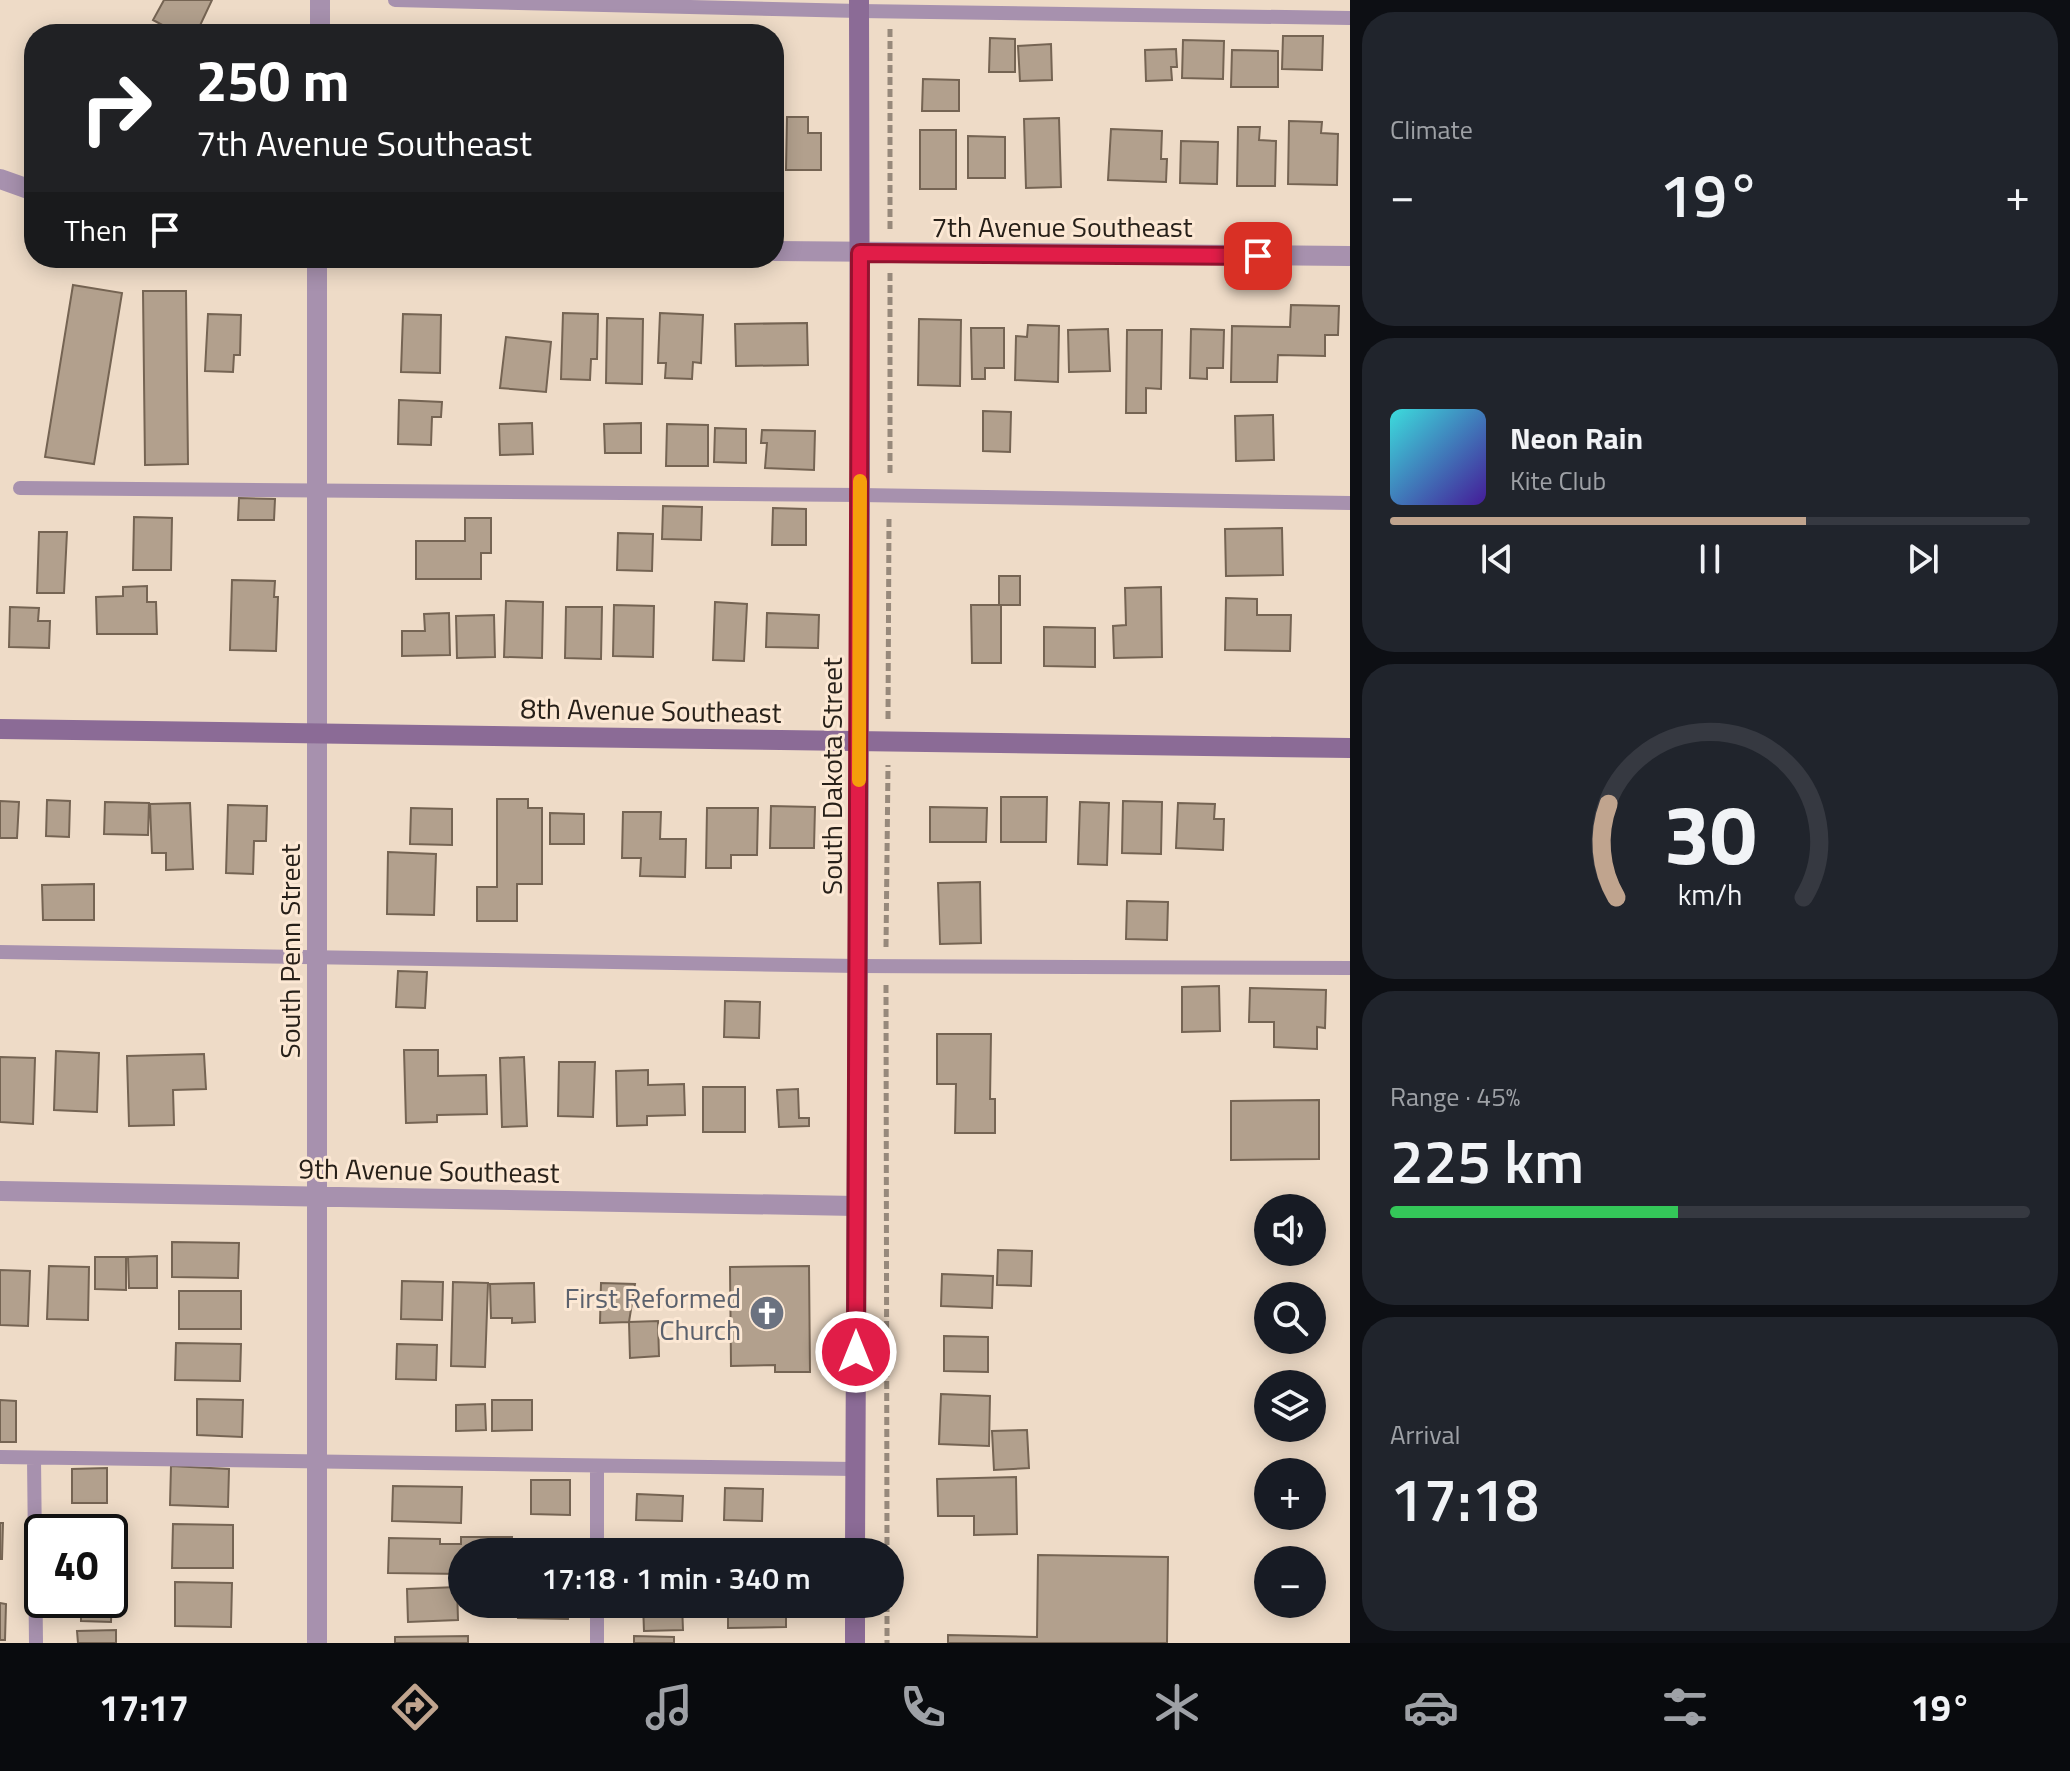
<!DOCTYPE html>
<meta charset="utf-8">
<style>
:root{--surface:#171b24;--page:#20242c;--text:#f1f3f6;--muted:#9ea1a6;--line:#363941;--accent:#c0a48e}
body{margin:0;font-family:"Titillium Web",sans-serif;background:var(--page);color:var(--text);height:100vh;display:flex;flex-direction:column;font-size:30px;white-space:nowrap}
*{box-sizing:border-box;margin:0}
p{font-size:26px;color:var(--muted)}
.icon{flex:none;width:44px;height:44px;fill:none;stroke:currentColor;stroke-width:2;stroke-linecap:round;stroke-linejoin:round}
.map{position:relative;flex:1;overflow:hidden}
.drawer{display:flex;flex-direction:column;gap:12px;padding:12px;background:#0d0f14;width:720px}
.drawer>*{flex:none}
.top-card{position:absolute;left:24px;top:24px;width:760px;height:244px;border-radius:32px;box-shadow:0 4px 20px #0003;background:#202124;color:#fff;overflow:hidden}
.fabs{position:absolute;left:1254px;top:1194px;display:grid;gap:16px}
.fabs a{display:grid;place-items:center;width:72px;height:72px;border-radius:50%;background:var(--surface);box-shadow:0 4px 20px #0003;font-size:40px}
.speed{position:absolute;left:24px;top:1514px;display:flex;gap:16px;font-size:40px;font-weight:700;text-align:center}
.speed>*{display:grid;place-content:center;width:104px;height:104px;border-radius:50%;background:var(--surface);box-shadow:0 4px 20px #0003;line-height:1}
.speed .limit{border:4px solid #111;border-radius:12px;background:#fff;color:#111}
.pin{position:absolute;display:grid;place-items:center;width:68px;height:68px;color:#fff;margin:-34px;border-radius:16px;box-shadow:0 4px 12px #0006}
.me{position:absolute;width:88px;margin:-44px;rotate:0deg;stroke-linejoin:round;filter:drop-shadow(0 0 6px #0008)}
.turn{display:flex;align-items:center;gap:28px;height:168px;padding:0 40px;font-size:36px}
.turn .icon{width:104px;height:104px;stroke-width:2.5}
.turn b{display:block;font-size:56px;line-height:68px}
.then{display:flex;align-items:center;height:76px;padding:0 40px;background:#0003;gap:16px;font-size:30px}
.big{font-size:60px;font-weight:600;line-height:1.1}
.drawer .tile{flex:1;display:flex;flex-direction:column;justify-content:center;gap:12px;min-width:0;padding:0 28px;border-radius:32px;background:var(--page)}
.drawer .dial{align-items:center;gap:0}
.dial svg{height:208px;overflow:visible;fill:none;stroke:var(--line);stroke-width:7;stroke-linecap:round;text-anchor:middle}
.dial text{fill:var(--text);stroke:none}
.song{display:flex;align-items:center;gap:24px}
.cover{width:96px;height:96px;border-radius:12px;background:linear-gradient(135deg,hsl(180 70% 55%),hsl(260 70% 35%))}
.played{height:8px;border-radius:4px;background:linear-gradient(90deg,var(--accent) 65%,var(--line) 65%)}
.keys{display:flex;justify-content:space-around;direction:ltr}
.heat{display:flex;justify-content:space-between;align-items:center;font-size:44px;direction:ltr}
.charge{height:12px;border-radius:6px;background:linear-gradient(90deg,#34c759 45%,var(--line) 0)}
.trip{position:absolute;left:448px;top:1538px;width:456px;height:80px;border-radius:40px;background:var(--surface);box-shadow:0 4px 20px #0003;font-weight:600;line-height:80px;text-align:center}
.tabs{display:flex;height:128px;justify-content:space-around;align-items:center;background:#090b0e;color:var(--muted)}
.tabs .icon{width:56px;height:56px}
.tabs .active{color:var(--accent)}
.tabs b{font-size:36px;color:var(--text)}
main{display:flex;flex:1;min-height:0}
.map>svg:first-child{display:block}
.building{fill:#b2a08d;stroke:#756453;stroke-width:2}
.lines{fill:none;stroke-linecap:round;stroke-linejoin:round}
.path{stroke:#97897b;stroke-width:5;stroke-dasharray:8 4;stroke-linecap:butt}
.lane{stroke:#a791ae;stroke-width:14}
.street{stroke:#a791ae;stroke-width:20}
.secondary{stroke:#8b6b96;stroke-width:20}
.route-casing{stroke:#92132f;stroke-width:20}
.route{stroke:#e11d48;stroke-width:14}
.slow{stroke:#f59e0b;stroke-width:14}
.labels{text-anchor:middle;dominant-baseline:central;stroke-width:6;stroke-linejoin:round;paint-order:stroke}
.street-label{font-size:28px;fill:#272019;stroke:#fce8d4}
.worship-label{font-size:28px;fill:#5b616d;stroke:#fce8d4;text-anchor:end}
</style>
<main>
<div class="map">
<svg width="1350" height="1643" viewBox="0 0 1350 1643">
<rect width="100%" height="100%" fill="#eedbc7"/>
<path class="building" d="M164,0H212L196,34H179L153,20Z
M464,31L500,32V34H464Z
M1283,36H1323L1322,70L1282,69Z
M990,38L1015,39V72H989Z
M1183,40L1224,41L1223,79L1182,78Z
M1051,44L1052,80L1020,81L1018,46Z
M1176,49L1177,67H1171L1172,80L1146,81L1145,50Z
M1232,50L1278,51V87H1231Z
M923,79L959,80V111H922Z
M787,117H808V133H821V170H786Z
M1059,118L1061,187L1026,188L1024,119Z
M1289,121L1322,122L1321,133L1338,134L1337,185L1288,184Z
M1238,127H1260L1259,140L1276,141L1275,186H1237Z
M1111,129L1162,131L1161,159H1167L1166,182L1108,180Z
M920,130H956V189H920Z
M968,136L1005,137V178H968Z
M1181,141L1218,142L1217,184L1180,183Z
M73,285L122,293L94,464L45,457Z
M143,291H186L188,464L145,465Z
M1291,305L1339,306L1338,335H1325V356L1278,355L1277,382H1231L1232,326L1290,327Z
M563,313L598,314L597,359H591L590,380L561,379Z
M660,313L703,315L701,363L693,362L692,379L665,378L666,363H658Z
M208,314L241,315L240,355H234L233,372L205,371Z
M403,314L441,315L440,373L401,372Z
M607,318L643,319L642,384L606,383Z
M919,319L961,320L960,386L918,385Z
M807,323L808,365L736,366L735,324Z
M1028,325L1059,326L1058,382L1015,380L1016,336L1027,337Z
M971,328H1004V368H985V379H972Z
M1108,329L1110,371L1069,372L1068,330Z
M1191,329L1224,330L1223,368H1207V379L1190,378Z
M1127,330H1162L1161,389L1146,388V413H1126Z
M506,337L551,342L546,392L500,388Z
M399,400L442,402L441,417H432L431,445L398,444Z
M983,411L1011,412L1010,452L983,451Z
M1273,415L1274,460L1236,461L1235,416Z
M532,423L533,454L500,455L499,424Z
M641,423V453H605L604,424Z
M667,424L708,425V466H666Z
M715,428L746,429V463L714,462Z
M762,430L815,431L814,470L765,468L767,443H761Z
M239,498L275,499L274,520H238Z
M663,506L702,507L701,540L662,539Z
M773,508L806,509V545H772Z
M134,517L172,518L171,570H133Z
M465,518H491V553H481V579H416V541H465Z
M1282,528L1283,575L1226,576L1225,529Z
M39,532H67L64,593H37Z
M618,533L653,534L652,571L617,570Z
M999,576H1020V605H1001V663H972L971,605H999Z
M232,580L275,581L274,597H278L276,651L230,650Z
M147,586V602H156L157,634H97L96,597L123,596V587Z
M1161,587L1162,657L1114,658L1113,626L1126,625L1125,588Z
M1226,598L1257,599V615H1291L1290,651L1225,650Z
M506,601L543,602L542,658L504,657Z
M715,602L747,604L744,661L713,660Z
M614,605L654,606L653,657L613,656Z
M10,607L39,608L38,621H50L49,648L9,647Z
M566,607H602L601,659L565,658Z
M449,613L450,655L402,656V631H425L424,614Z
M767,613L819,615L818,648L766,647Z
M494,615L495,657L457,658L456,616Z
M1044,627L1095,628V667L1044,666Z
M1001,797H1047L1046,842H1001Z
M497,799H528V808H542V884H517V921H477V887H497Z
M47,800L70,801L69,837L46,836Z
M0,801L19,802L17,838H0Z
M1123,801L1162,802L1161,854L1122,853Z
M105,802L149,803L148,835L104,834Z
M1080,802L1109,803L1107,865L1078,864Z
M190,803L193,869L166,870V853H152L150,804Z
M1178,803L1215,804L1214,819H1224L1223,850L1176,848Z
M228,805L267,806L266,841H254L253,874L226,873Z
M771,806L815,807L814,848H770Z
M930,807L987,808L986,842H930Z
M411,808L452,809V845L410,844Z
M707,808H758L757,855H731V868H706Z
M623,812H661L660,839H686L685,877L640,876L641,858H622Z
M550,813L584,814V844H550Z
M388,852L436,854L434,915L387,914Z
M980,882L981,943L940,944L938,883Z
M94,884V920H43L42,885Z
M1127,901L1168,902L1167,940L1126,939Z
M398,971L427,972L425,1008L396,1007Z
M1219,986L1220,1031L1182,1032V987Z
M1250,988L1326,990L1325,1028L1317,1027V1049L1274,1047V1022H1249Z
M725,1001L760,1002L759,1038L724,1037Z
M937,1034H991L990,1099H995V1133H955L956,1084H937Z
M404,1050H438V1076L486,1075L487,1114L437,1115V1122L406,1123Z
M56,1051L99,1053L97,1112L54,1110Z
M204,1054L206,1089L173,1090L174,1125L129,1126L127,1056Z
M0,1057L35,1058L33,1124L0,1122Z
M524,1057L527,1126L502,1127L500,1058Z
M559,1062H595L593,1117L558,1116Z
M648,1070V1085L684,1084L685,1115L647,1116V1125L617,1126L616,1071Z
M703,1087H745V1132H703Z
M798,1089L799,1118H809V1126L779,1127L777,1090Z
M1319,1100V1159L1231,1160V1101Z
M172,1242L239,1243L238,1278L172,1277Z
M998,1250L1032,1251L1031,1286L997,1285Z
M157,1256V1288H129L128,1257Z
M95,1257H126V1290L95,1289Z
M49,1266L89,1267L88,1320L47,1319Z
M809,1266L810,1372H775V1365L731,1366L730,1267Z
M0,1270L30,1271L28,1326L0,1325Z
M942,1274L993,1276L992,1308L941,1306Z
M402,1281L443,1282L442,1320L401,1319Z
M453,1282L488,1283L485,1367L451,1366Z
M534,1283L535,1322L512,1323V1318H491L490,1284Z
M601,1283L635,1284L629,1322L600,1323Z
M179,1291H241V1329H179Z
M658,1321L659,1356L630,1358L629,1322Z
M944,1336L988,1337V1372L944,1371Z
M176,1343L241,1344L240,1381L175,1380Z
M397,1344L437,1345L436,1380L396,1379Z
M941,1394L990,1396L989,1446L939,1444Z
M197,1399L243,1400L242,1437L197,1435Z
M0,1400L16,1401V1442H0Z
M492,1400H532V1430L492,1431Z
M485,1404L486,1430L456,1431V1405Z
M1027,1430L1029,1468L994,1470L992,1431Z
M171,1466L229,1469L228,1507L170,1505Z
M107,1468V1503H72V1469Z
M1016,1477L1017,1534L974,1535V1516H938L937,1479Z
M531,1480H570V1515L531,1514Z
M393,1486L462,1487L461,1523L392,1521Z
M725,1488L763,1489L762,1521L724,1520Z
M637,1494L683,1496L682,1521L636,1520Z
M0,1523H3L2,1559H0Z
M173,1524L233,1525V1568H172Z
M71,1526H104L103,1532H71Z
M461,1537H512L511,1552H462V1574L388,1573L389,1538L440,1539V1544H461Z
M713,1540L771,1541V1552H713Z
M1038,1555L1168,1557L1167,1643H948V1635L1037,1637Z
M175,1582L232,1583L231,1627L175,1626Z
M457,1587L458,1620L408,1622L407,1589Z
M110,1594H112L111,1622L81,1621V1600H110Z
M0,1603L6,1604L5,1640H0Z
M519,1604H569L568,1619L518,1618Z
M643,1604H682L683,1630L644,1631Z
M728,1604H786V1627L728,1628Z
M116,1630V1643H78L77,1631Z
M468,1636V1643H395V1637Z
M634,1636L674,1637V1643H634Z"/>
<g class="lines">
<path class="path" d="M890,29V231
M890,273V475
M888,719L889,517
M886,947L888,765
M886,985L887,1552
M887,1604V1643"/>
<path class="lane" d="M395,0L859,11L1350,18
M20,488L860,495L1350,503
M0,952L858,966L1350,968
M0,1457L855,1469
M34,1458L36,1643
M597,1466V1552
M597,1604V1643"/>
<path class="street" d="M320,34V0
M0,179L34,191
M774,251L1350,256
M0,1191L856,1206
M317,1643V258"/>
<path class="secondary" d="M0,729L1350,748
M855,1552L860,495L859,0
M855,1604V1643"/>
</g>
<g class="lines">
<defs>
<path id="route" d="M856,1352L860,253L1258,256"/>
</defs>
<use href="#route" class="route-casing"/>
<use href="#route" class="route"/>
<path class="slow" d="M859,780L860,481"/>
</g>
<defs>
<symbol id="church-disc" viewBox="-11 -11 22 22"><circle r="9.5" fill="#6b7280" stroke="#fce8d4"/><path d="M-1.2-6h2.4v3.5h3.3v2.4h-3.3V6h-2.4V-.1h-3.3v-2.4h3.3Z" fill="#fff"/></symbol>
</defs>
<g fill-rule="evenodd">
<use href="#church-disc" x="747" y="1293" width="40" height="40"/>
</g>
<g class="labels">
<g class="street-label">
<text x="1062" y="226">7th Avenue Southeast</text>
<text transform="translate(651 710) rotate(1)">8th Avenue Southeast</text>
<text transform="translate(831 776) rotate(-90)">South Dakota Street</text>
<text transform="translate(289 951) rotate(-90)">South Penn Street</text>
<text transform="translate(429 1170) rotate(1)">9th Avenue Southeast</text>
</g>
<g class="worship-label">
<text x="741" y="1297">First Reformed<tspan x="741" dy="32">Church</tspan></text>
</g>
</g>
</svg>
<div class="fabs">
<a><svg class="icon" aria-label="sound" viewBox="0 0 24 24"><path d="M4 9h4l5-4v14l-5-4H4zM17 9q2 3 0 6"/></svg></a>
<a><svg class="icon" aria-label="search" viewBox="0 0 24 24"><circle cx="10" cy="10" r="6"/><path d="M15 15l6 6"/></svg></a>
<a><svg class="icon" aria-label="layers" viewBox="0 0 24 24"><path d="M12 4l9 5-9 5-9-5zM3 14l9 5 9-5"/></svg></a>
<a>+</a>
<a>−</a>
</div>
<div class="speed"><div class="limit">40</div></div>
<div class="pin" style="left:1258px;top:256px;background:#d93025"><svg class="icon" aria-label="arrive" viewBox="0 0 24 24"><path d="M6 21V4h12l-3 4 3 4H6"/></svg></div>
<svg class="me" style="left:856px;top:1352px" viewBox="-20 -20 40 40"><circle r="17" fill="#e11d48" stroke="#fff" stroke-width="3"/><path d="M0-11L8 9 0 5-8 9z" fill="#fff"/></svg>
<div class="trip">17:18 · 1 min · 340 m</div>
<div class="top-card">
<div class="turn"><svg class="icon" aria-label="right" viewBox="0 0 24 24"><path d="M7 20v-9h11M14 6l5 5-5 5"/></svg><div><b>250 m</b>7th Avenue Southeast</div></div>
<div class="then">Then<svg class="icon" aria-label="arrive" viewBox="0 0 24 24"><path d="M6 21V4h12l-3 4 3 4H6"/></svg></div>
</div>
</div>
<section class="drawer">
<div class="tile"><p>Climate</p>
<div class="heat"><a>−</a><b class="big">19°</b><a>+</a></div>
</div>
<div class="tile">
<div class="song"><i class="cover"></i><div><b>Neon Rain</b><p>Kite Club</p></div></div>
<div class="played"></div>
<div class="keys"><svg class="icon" aria-label="previous" viewBox="0 0 24 24"><path d="M18 5L8 12l10 7zM5 5v14"/></svg><svg class="icon" aria-label="pause" viewBox="0 0 24 24"><path d="M8 5v14M16 5v14"/></svg><svg class="icon" aria-label="next" viewBox="0 0 24 24"><path d="M6 5l10 7-10 7zM19 5v14"/></svg></div>
</div>
<div class="tile dial"><svg viewBox="0 0 100 80">
<path d="M14 69A42 42 0 1 1 86 69"/>
<path d="M14 69A42 42 0 0 1 11 33" stroke="#c0a48e"/>
<text x="50" y="56" font-size="32" font-weight="700">30</text>
<text x="50" y="72" font-size="11">km/h</text>
</svg></div>
<div class="tile"><p>Range · 45%</p><b class="big">225 km</b><div class="charge"></div></div>
<div class="tile"><p>Arrival</p><b class="big">17:18</b></div>
</section>
</main>
<nav class="tabs">
<b>17:17</b>
<svg class="icon active" aria-label="directions" viewBox="0 0 24 24"><path d="M12 3l9 9-9 9-9-9zM9 14v-3h6M13 9l2 2-2 2"/></svg>
<svg class="icon" aria-label="music" viewBox="0 0 24 24"><path d="M9 18V5l10-2v13"/><circle cx="6" cy="18" r="3"/><circle cx="16" cy="16" r="3"/></svg>
<svg class="icon" aria-label="phone" viewBox="0 0 24 24"><path d="M5 4h4l2 5-3 2q2 4 5 5l2-3 5 2v4C11 20 4 13 5 4z"/></svg>
<svg class="icon" aria-label="climate" viewBox="0 0 24 24"><path d="M12 3v18M4 7l16 10M4 17L20 7"/></svg>
<svg class="icon" aria-label="car" viewBox="0 0 24 24"><path d="M5 17H2v-5l4-1 3-4h7l3 4 3 1v5h-3M9 17h6M6 11h13"/><circle cx="7" cy="17" r="2"/><circle cx="17" cy="17" r="2"/></svg>
<svg class="icon" aria-label="filters" viewBox="0 0 24 24"><path d="M4 7h16M4 17h16"/><circle cx="9" cy="7" r="2"/><circle cx="15" cy="17" r="2"/></svg>
<b>19°</b>
</nav>
